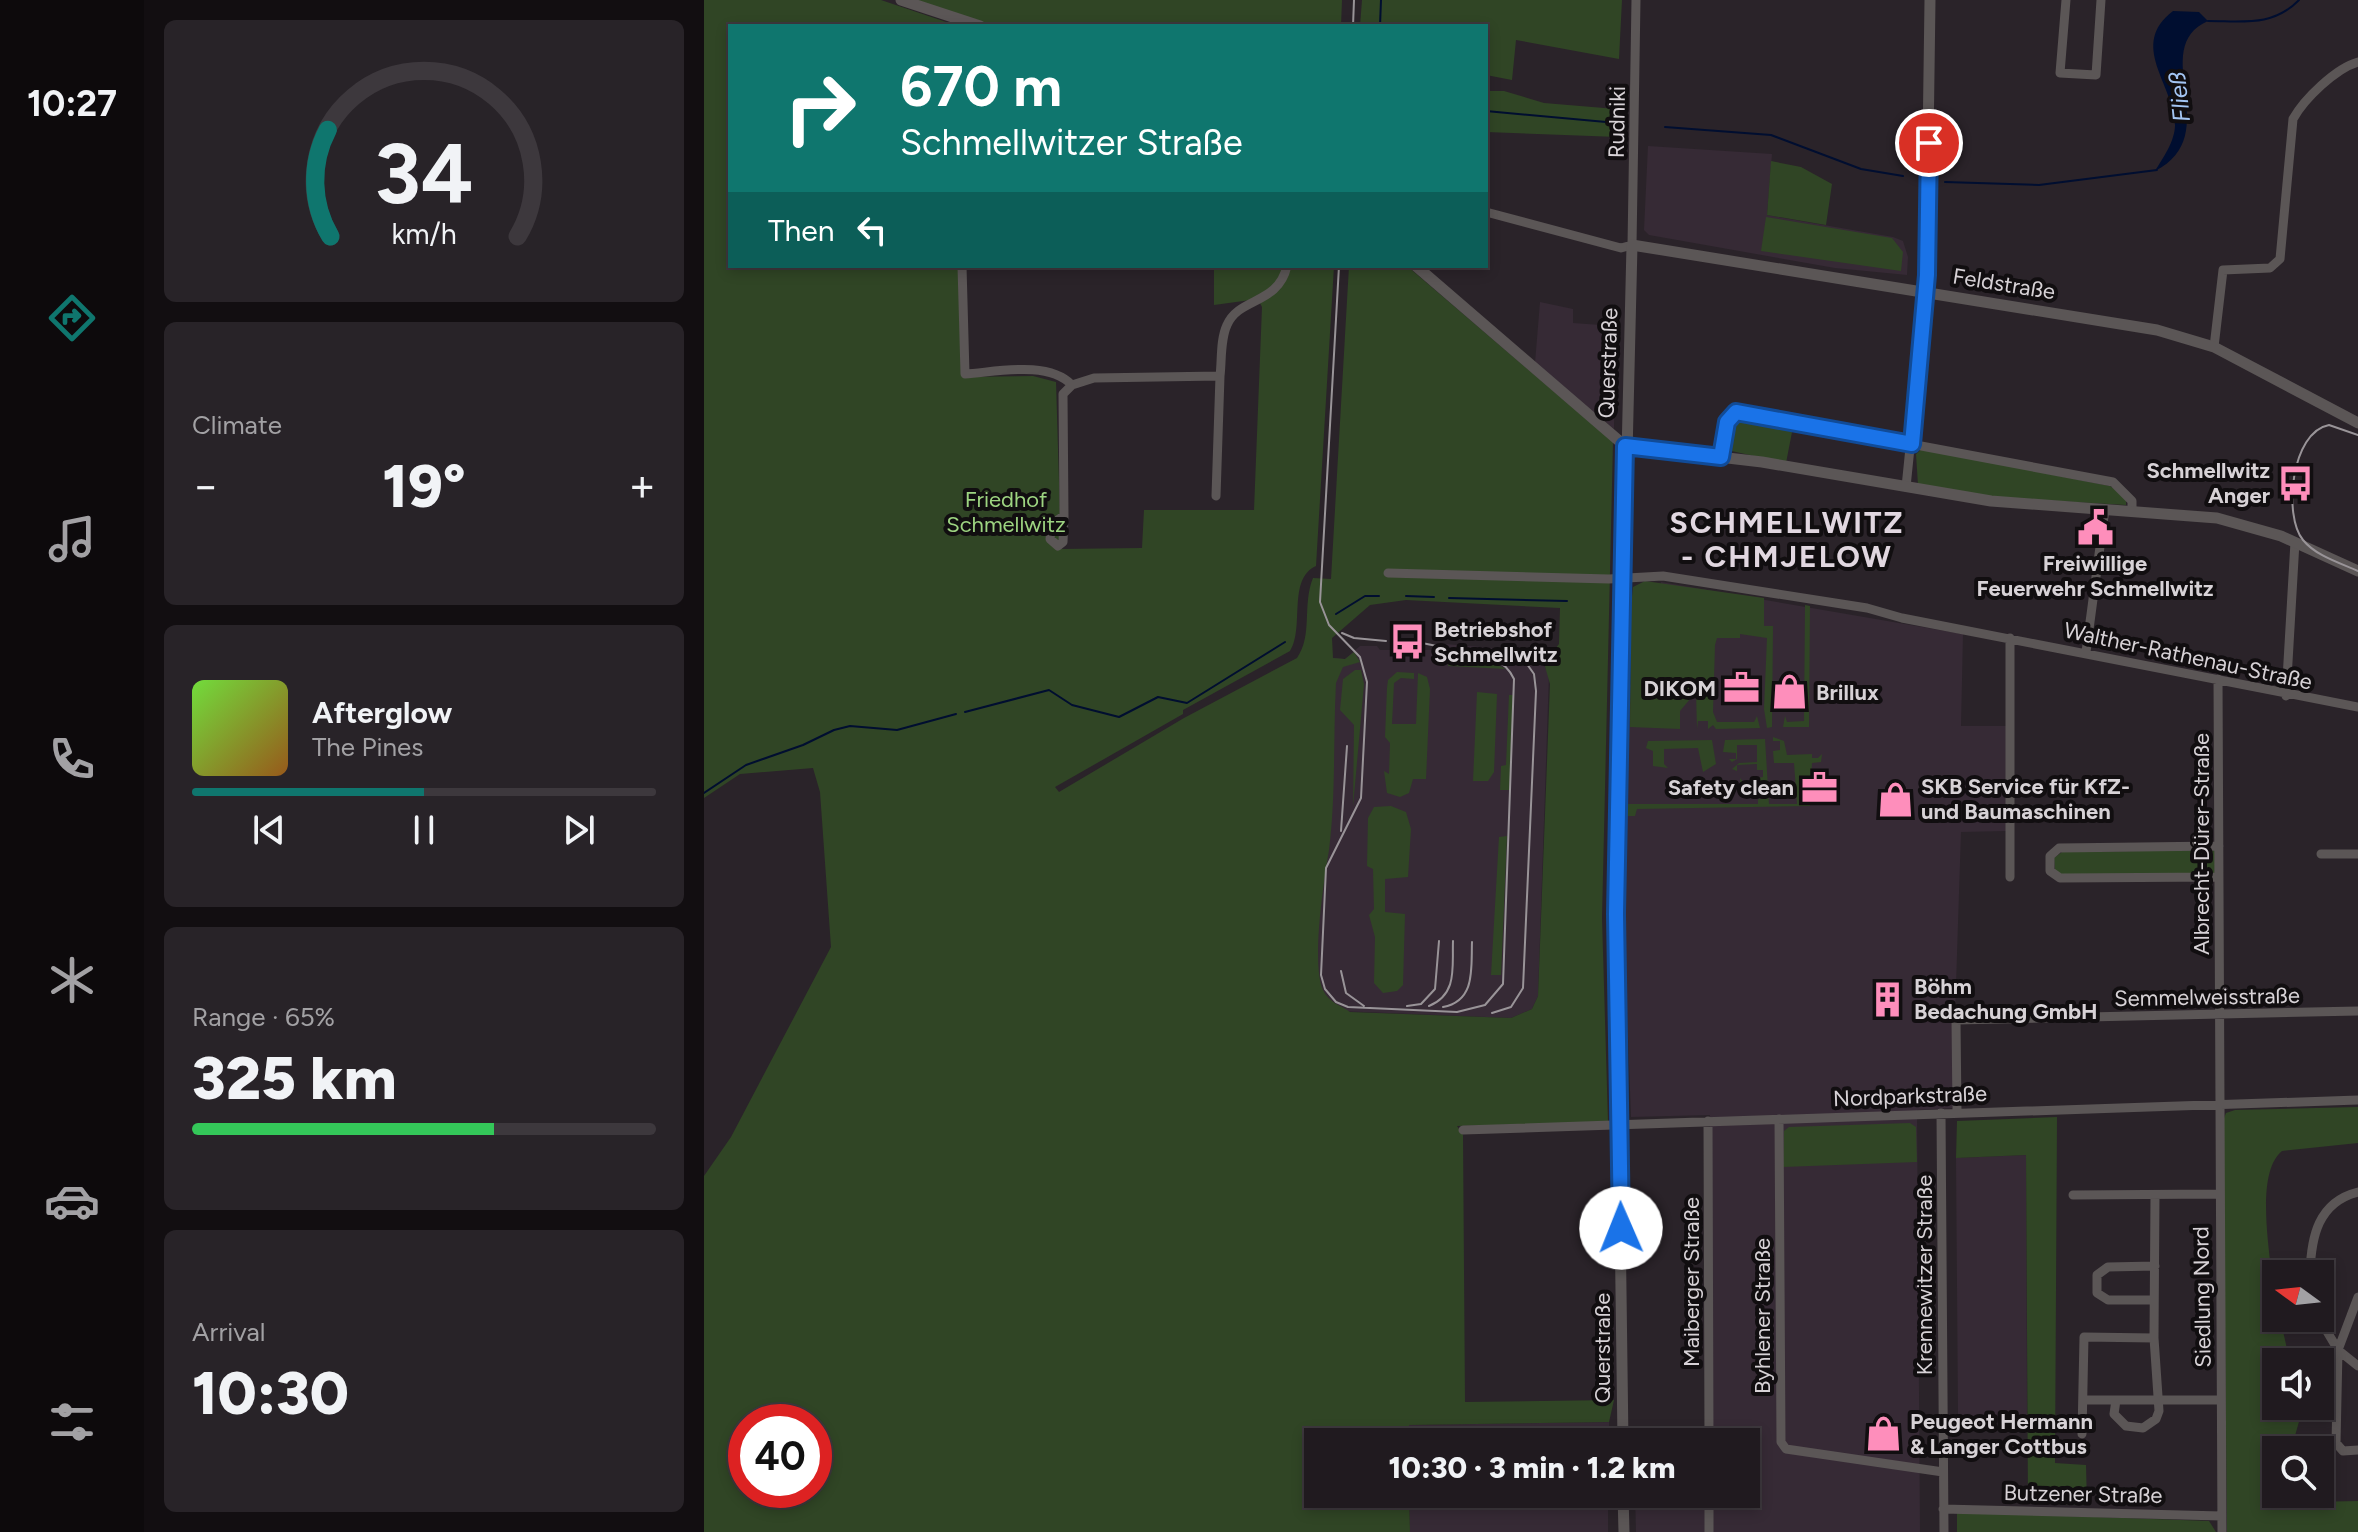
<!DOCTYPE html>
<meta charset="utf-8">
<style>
:root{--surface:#201a1f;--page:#282328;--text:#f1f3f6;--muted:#a2a1a4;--line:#3d383d;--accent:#0f766e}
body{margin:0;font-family:Figtree,sans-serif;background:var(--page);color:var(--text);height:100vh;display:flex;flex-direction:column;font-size:30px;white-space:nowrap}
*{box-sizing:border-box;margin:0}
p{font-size:26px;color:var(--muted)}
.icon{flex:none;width:44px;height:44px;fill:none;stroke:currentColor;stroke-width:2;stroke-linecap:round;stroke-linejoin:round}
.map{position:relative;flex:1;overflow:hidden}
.side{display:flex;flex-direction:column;gap:20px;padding:20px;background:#120e11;width:560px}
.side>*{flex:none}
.hud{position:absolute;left:24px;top:24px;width:760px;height:244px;border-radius:0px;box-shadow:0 4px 12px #0003,0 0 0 2px var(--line);background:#0f766e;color:#fff;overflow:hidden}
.needle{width:52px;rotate:285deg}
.tools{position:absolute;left:1558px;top:1260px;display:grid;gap:16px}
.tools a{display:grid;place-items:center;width:72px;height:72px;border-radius:0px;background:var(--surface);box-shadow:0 4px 12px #0003,0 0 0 2px var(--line);font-size:40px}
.speed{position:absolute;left:24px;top:1404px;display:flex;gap:16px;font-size:40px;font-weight:700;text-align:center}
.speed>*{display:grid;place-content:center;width:104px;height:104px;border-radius:50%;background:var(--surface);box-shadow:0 4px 12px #0003,0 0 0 2px var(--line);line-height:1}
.speed .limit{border:12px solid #d22;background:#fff;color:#111}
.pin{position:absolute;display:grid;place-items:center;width:68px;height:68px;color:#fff;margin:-34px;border:4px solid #fff;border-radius:50%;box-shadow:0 2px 8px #0007}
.me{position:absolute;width:88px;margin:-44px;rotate:359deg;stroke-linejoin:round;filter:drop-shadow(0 0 6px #0008)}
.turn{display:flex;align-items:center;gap:28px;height:168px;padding:0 40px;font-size:36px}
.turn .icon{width:104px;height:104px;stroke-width:2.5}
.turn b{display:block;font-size:56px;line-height:68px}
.then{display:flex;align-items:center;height:76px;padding:0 40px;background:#0003;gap:16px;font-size:30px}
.big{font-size:60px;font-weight:800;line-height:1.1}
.side .card{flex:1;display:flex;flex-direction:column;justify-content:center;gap:12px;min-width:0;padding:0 28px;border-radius:12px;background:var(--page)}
.side .dial{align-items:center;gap:0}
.dial svg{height:208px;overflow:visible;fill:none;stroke:var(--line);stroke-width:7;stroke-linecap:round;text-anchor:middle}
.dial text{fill:var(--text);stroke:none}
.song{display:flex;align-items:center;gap:24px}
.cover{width:96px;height:96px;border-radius:12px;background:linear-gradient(135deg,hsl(100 70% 55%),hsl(30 70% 35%))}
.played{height:8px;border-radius:4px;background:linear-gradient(90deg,var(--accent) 50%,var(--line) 50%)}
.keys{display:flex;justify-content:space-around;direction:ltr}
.heat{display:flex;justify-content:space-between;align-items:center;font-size:44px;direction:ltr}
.charge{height:12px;border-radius:6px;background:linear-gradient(90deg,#34c759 65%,var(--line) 0)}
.trip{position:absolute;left:600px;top:1428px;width:456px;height:80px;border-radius:0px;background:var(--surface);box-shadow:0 4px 12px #0003,0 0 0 2px var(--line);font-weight:800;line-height:80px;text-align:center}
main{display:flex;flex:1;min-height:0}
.menu{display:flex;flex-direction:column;width:144px;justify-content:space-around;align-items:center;background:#0d0a0c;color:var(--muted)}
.menu .icon{width:56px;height:56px}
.menu .on{color:var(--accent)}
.menu b{font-size:36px;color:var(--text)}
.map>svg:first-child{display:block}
.built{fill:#362a35}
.green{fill:#304525;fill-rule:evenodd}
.water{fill:#000e30}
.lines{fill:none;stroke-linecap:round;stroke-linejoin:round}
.stream{stroke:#000e30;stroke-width:2}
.minor{stroke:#5b5656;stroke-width:9}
.tertiary{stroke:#5b5656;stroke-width:11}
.tram{stroke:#999498;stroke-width:2}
.route-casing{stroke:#114b97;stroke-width:20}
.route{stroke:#1a73e8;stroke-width:14}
.labels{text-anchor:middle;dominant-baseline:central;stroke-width:8;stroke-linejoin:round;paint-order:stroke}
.street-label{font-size:22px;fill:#d7d2d6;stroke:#110e10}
.poi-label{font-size:22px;font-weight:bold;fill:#d7d2d6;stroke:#110e10;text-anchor:start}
.park-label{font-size:22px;fill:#9dd481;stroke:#110e10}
.water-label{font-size:24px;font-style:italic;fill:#a3c5f3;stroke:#110e10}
.district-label{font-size:30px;font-weight:bold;letter-spacing:2px;fill:#e1d7e0;stroke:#110e10}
</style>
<main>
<nav class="menu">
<b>10:27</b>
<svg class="icon on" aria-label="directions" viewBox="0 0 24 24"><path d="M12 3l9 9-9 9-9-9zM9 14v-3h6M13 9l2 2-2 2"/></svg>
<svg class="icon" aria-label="music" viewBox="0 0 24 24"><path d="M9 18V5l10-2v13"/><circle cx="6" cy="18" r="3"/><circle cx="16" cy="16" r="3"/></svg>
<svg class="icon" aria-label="phone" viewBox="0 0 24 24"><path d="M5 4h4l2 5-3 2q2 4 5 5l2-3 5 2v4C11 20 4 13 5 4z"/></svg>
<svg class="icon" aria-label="climate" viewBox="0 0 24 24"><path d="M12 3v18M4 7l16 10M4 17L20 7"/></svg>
<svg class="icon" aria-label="car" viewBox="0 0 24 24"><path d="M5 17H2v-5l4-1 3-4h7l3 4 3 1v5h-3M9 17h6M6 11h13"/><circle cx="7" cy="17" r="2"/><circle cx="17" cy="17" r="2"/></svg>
<svg class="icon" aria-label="filters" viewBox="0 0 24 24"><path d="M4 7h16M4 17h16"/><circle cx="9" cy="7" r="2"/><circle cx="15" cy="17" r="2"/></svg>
</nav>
<section class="side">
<div class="card dial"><svg viewBox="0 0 100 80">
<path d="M14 69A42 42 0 1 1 86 69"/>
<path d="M14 69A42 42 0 0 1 13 28" stroke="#0f766e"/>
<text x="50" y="56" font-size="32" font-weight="700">34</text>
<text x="50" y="72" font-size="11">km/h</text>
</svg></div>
<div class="card"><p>Climate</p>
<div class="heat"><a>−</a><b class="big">19°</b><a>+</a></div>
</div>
<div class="card">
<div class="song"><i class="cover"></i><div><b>Afterglow</b><p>The Pines</p></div></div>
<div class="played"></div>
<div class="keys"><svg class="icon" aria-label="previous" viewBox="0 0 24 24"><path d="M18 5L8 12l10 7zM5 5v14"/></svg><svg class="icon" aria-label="pause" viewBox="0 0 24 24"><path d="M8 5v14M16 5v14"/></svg><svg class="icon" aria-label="next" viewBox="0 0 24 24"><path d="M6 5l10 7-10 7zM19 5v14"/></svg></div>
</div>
<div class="card"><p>Range · 65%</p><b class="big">325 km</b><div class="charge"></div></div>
<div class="card"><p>Arrival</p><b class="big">10:30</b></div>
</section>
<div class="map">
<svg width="1654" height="1532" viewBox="0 0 1654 1532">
<rect width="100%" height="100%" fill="#2a2329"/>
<path class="built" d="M944,146L1068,154L1063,215L1189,237L1199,241L1204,257L1203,275L1131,268L945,235L940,230Z
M836,302L869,309V323L911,326L910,429L831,363Z
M957,582L1259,634L1257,726H1304L1303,831L1257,832L1248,1108L1213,1110L1216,1532H1008V1494H1042V1442H1007L1006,1115L927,1117L920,929L925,689Z
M741,644L824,651L836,658L845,674L834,996L828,1009L807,1018L635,1011L609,985L629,658L641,659L656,646H673L676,650H737Z
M1322,1155L1323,1417L1254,1416L1252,1158Z
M905,1422V1442H705V1425Z
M705,1494H904V1532H706Z
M931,1494H1003V1532H932Z"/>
<path class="green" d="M0,0H177L254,26H26V266H255L258,377L329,376L352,382L357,549L438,548L440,510H550L558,307L554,299L510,305V266H630L612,566C583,579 601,628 586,651L479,710V714L351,787L355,792L480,718L593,658C609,635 598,605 609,578L627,579L645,266H703L909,442L898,918L904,1122L753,1126L759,1135L761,1402L910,1400L905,1422L705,1425V1442H614V1494H705L706,1532H0V1176L27,1137L127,947L116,792L109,768L36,774L0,798ZM702,600L856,608L855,644L840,663L846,684L834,996L828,1009L807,1018L646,1012C638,1006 625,1003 619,990C607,963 620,880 625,850C632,796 629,738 632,683L639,667L656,662L650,652L641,659L629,658L628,638L666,605ZM42,1422H110V1490H42Z
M212,0H638L637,26H290Z
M658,0H918L915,59L812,40L808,80L782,75V26H656Z
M782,91H800L840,103L912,109L917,128L914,137L782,132Z
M1067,161L1097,167L1128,184L1122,225L1063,215Z
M1062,217L1188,238L1199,252L1197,271L1057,251Z
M1037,417L1089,427L1082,463L1023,450L1028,424Z
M1218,449L1406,486L1422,497V505L1286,497L1214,485L1212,454Z
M941,581L1060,598V626H1069L1068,727L1063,728L1060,709L1063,638L1036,634V638H1013L1011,645L1009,712L1013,722H1050L1053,716L1056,728L1012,729L1009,725L1004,729V721H994L993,729L992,692L976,711V729L926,727L927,606L929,587Z
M1101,605L1106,606L1105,727H1079L1081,716L1083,722L1100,721Z
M744,651L776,656L802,669L744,666Z
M651,670H657L660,684L649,807L650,725L636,710L639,679Z
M693,672L710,673V679L697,678L690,683L688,724H712L714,673L723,677L726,689L722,779H709L705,793L696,797L683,793L680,771L685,774L686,743L681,737L683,688L684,680Z
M773,692L793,694L790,772L784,781H769Z
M805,695H809L806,790H796L797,766L802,765Z
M1069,737L1080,741L1083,755L1108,754V758H1114L1118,754L1117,762L1108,763L1106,806L933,809L931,816H921L922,804H1054V799H1059V792H1054L1053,786H1040L1037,792L1036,778L1040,783H1053V778L1059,777V770H1053V764L1033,765V771L1028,769L1035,763L1053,762V745H1033V759L1028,762L1025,759H1032V753L1019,752L1021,740L1061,739L1065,804H1093L1090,763H1070L1069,751L1076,750V741H1069Z
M1008,740L1012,764L999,772L994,748L960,749V764L964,768L949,766V751L942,748L944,741Z
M687,806L702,812L707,829L704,877L681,879V912L701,914L699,985L693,991L679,993L670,983L671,937L665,915L670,909L669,869L663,866L664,818L670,807Z
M803,836L797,975H787L795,837Z
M1512,850V875L1359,876L1351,870L1350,858L1358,852Z
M1654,1107V1143L1578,1151C1546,1177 1572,1280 1572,1318H1576L1586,1362H1572V1406H1594L1596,1418L1587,1450H1572V1494H1587L1607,1502L1654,1501V1532H1523L1519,1121L1522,1113L1531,1110Z
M1353,1117L1351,1463L1382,1465L1383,1505L1324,1503L1322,1155L1252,1158L1253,1121Z
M1206,1123L1212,1127L1213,1162L1079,1167L1080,1131L1085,1127Z
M1253,1512L1505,1521L1512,1532H1253Z"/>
<path class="water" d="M1469,11L1495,12L1504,21C1442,48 1523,135 1451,171C1459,158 1471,141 1471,125C1470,84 1424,45 1469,11Z"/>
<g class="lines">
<path class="stream" d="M1504,21C1539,21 1569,27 1595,0
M676,26L677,0
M782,111L902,122
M961,127L1067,135L1157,169L1199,176
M1241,182L1335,185L1453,170
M702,596L730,597
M745,598L863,601
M632,614L661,596H675
M261,712L345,690L368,705L415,717L454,697L483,703L581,642
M0,793L42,765L99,745L130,730L146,726L193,730L252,714"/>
<path class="minor" d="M1362,0L1356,73L1392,75L1397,0
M782,212L917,248L928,245L932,0
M258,266L261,374C293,372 344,360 368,385
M1510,347L1519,270L1566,268L1576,259L1589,119C1600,99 1632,68 1654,62
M368,385L390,378L516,376C518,360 516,340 523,325C535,297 574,305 583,266
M1017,457L1026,415L1036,412L1409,482L1428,501V510
M1202,487L1222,291
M512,496L516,376
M360,516C349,521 347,527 346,539L354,546L359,542L360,516L359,394L368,385
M684,573L905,579L959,576L1163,608L1198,618L1654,707
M1382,652L1401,509
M1514,679L1518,1532
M1582,696L1591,542
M1515,846L1355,848L1346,856V871L1356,878L1515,877
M1617,854H1654
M1306,877V638
M1253,1112L1252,1020L1654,1011
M1237,1113L1240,1532
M1075,1119L1077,1442L1082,1449L1239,1472
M1004,1121L1005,1442
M759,1130L1654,1100
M1369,1195L1514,1194
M1606,1274C1607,1237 1614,1202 1654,1192
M1654,1297L1634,1350L1632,1443L1639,1451L1654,1450
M1450,1300H1404L1393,1293V1275L1404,1267L1451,1266
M1615,1318L1634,1350L1654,1366
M1379,1400H1517
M1412,1400L1410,1414L1422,1426L1439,1428L1452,1419L1455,1411L1450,1338L1451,1195
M1378,1434L1380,1337L1450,1338
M1239,1509L1518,1516
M1005,1532V1494"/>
<path class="tertiary" d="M197,0L276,26
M712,266L921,446L1058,462L1287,501L1513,518L1577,536L1654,571
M1222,291L1226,0
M919,1442L912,914L928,245L1453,330L1510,347L1654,423
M919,1494L920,1532"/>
<path class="tram" d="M649,26L650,0
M635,266L616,602L625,625L656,657L663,682L657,798L622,868L617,975L621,989L632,1002L644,1007L753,1012L781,1005L799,984L810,679C798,653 772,655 749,650C733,646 721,642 704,642
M1654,435L1625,425C1587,432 1579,516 1599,540C1612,556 1636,563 1654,571
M638,633L650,638L682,641
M782,652L818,657L830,674L832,691L819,988L807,1007L788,1013
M637,831L643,746
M637,971L642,993L660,1006
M703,1006L717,1004L731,989L735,941
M725,1006C754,994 748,967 749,941
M739,1007C772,1001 767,968 768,942"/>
</g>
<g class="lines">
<defs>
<path id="route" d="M917,1228L912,914L921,446L1017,457L1023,422L1032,412L1208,444L1223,275L1225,143"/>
</defs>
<use href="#route" class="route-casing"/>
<use href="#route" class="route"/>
</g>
<defs>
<symbol id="bus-bare" viewBox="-9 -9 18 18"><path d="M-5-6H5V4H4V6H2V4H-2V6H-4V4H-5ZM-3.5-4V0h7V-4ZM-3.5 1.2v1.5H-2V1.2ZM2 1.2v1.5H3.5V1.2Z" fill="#fe8ebb" stroke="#110e10" stroke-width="2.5" paint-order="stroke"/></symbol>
<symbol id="civic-bare" viewBox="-9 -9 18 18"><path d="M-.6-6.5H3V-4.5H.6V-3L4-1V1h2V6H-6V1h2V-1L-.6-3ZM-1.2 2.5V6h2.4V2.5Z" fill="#fe8ebb" stroke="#110e10" stroke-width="2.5" paint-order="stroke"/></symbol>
<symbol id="office-bare" viewBox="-9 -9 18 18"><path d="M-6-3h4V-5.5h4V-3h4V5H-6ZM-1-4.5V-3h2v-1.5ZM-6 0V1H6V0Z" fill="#fe8ebb" stroke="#110e10" stroke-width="2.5" paint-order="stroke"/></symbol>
<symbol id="shop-bare" viewBox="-9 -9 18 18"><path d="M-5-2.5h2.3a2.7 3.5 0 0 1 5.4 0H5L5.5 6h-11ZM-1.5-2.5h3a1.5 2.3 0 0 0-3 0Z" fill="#fe8ebb" stroke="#110e10" stroke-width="2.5" paint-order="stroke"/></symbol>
<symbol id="building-bare" viewBox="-9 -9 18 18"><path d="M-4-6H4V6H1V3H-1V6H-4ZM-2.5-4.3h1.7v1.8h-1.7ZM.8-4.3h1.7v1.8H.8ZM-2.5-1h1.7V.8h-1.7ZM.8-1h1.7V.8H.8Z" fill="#fe8ebb" stroke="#110e10" stroke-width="2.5" paint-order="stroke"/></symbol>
</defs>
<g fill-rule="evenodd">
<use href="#bus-bare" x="1566" y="458" width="51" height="51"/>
<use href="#civic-bare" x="1366" y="502" width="51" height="51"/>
<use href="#bus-bare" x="678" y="616" width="51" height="51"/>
<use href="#office-bare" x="1012" y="662" width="51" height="51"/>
<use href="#shop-bare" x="1060" y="666" width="51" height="51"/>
<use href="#office-bare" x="1090" y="762" width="51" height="51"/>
<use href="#shop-bare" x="1166" y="774" width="51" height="51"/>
<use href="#building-bare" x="1158" y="974" width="51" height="51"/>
<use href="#shop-bare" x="1154" y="1408" width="51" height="51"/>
</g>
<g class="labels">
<g class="street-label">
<text transform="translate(913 122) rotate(-89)">Rudniki</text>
<text transform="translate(1300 284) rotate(9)">Feldstraße</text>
<text transform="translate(904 363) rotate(-88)">Querstraße</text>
<text transform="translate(1484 656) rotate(12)">Walther-Rathenau-Straße</text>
<text transform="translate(1497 844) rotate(-90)">Albrecht-Dürer-Straße</text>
<text transform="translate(1503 997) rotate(-1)">Semmelweisstraße</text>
<text transform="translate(1206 1096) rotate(-2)">Nordparkstraße</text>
<text transform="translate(1220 1275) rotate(-90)">Krennewitzer Straße</text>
<text transform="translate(987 1282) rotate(-90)">Maiberger Straße</text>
<text transform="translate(1498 1297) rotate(-91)">Siedlung Nord</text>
<text transform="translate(1058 1316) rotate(-90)">Byhlener Straße</text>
<text transform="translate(898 1348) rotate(-90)">Querstraße</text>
<text transform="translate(1379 1494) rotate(1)">Butzener Straße</text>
</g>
<g class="poi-label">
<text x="1566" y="470" text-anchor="end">Schmellwitz<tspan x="1566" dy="25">Anger</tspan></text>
<text x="1391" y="563" text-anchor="middle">Freiwillige<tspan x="1391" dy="25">Feuerwehr Schmellwitz</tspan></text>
<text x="730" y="629">Betriebshof<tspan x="730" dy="25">Schmellwitz</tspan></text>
<text x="1012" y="688" text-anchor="end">DIKOM</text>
<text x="1112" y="692">Brillux</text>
<text x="1217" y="786">SKB Service für KfZ-<tspan x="1217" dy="25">und Baumaschinen</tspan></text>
<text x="1090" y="787" text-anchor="end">Safety clean</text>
<text x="1210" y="986">Böhm<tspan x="1210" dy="25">Bedachung GmbH</tspan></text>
<text x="1206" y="1421">Peugeot Hermann<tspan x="1206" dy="25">&amp; Langer Cottbus</tspan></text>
</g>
<g class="park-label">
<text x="302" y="499">Friedhof<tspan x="302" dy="25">Schmellwitz</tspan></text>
</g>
<g class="water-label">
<text transform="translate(1475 97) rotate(-96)">Fließ</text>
</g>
<g class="district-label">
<text x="1083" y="522">SCHMELLWITZ<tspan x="1083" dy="34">- CHMJELOW</tspan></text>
</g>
</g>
</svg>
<div class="tools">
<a><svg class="needle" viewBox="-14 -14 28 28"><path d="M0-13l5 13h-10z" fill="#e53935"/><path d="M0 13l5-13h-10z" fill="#a2a1a4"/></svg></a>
<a><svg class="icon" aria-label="sound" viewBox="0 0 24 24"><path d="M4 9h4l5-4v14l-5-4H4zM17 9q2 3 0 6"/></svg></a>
<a><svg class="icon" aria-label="search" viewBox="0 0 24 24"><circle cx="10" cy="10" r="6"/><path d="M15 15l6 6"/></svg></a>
</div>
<div class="speed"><div class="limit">40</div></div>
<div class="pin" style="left:1225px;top:143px;background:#d93025"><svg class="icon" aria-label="arrive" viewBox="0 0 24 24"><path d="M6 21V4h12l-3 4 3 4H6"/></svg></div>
<svg class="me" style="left:917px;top:1228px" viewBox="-20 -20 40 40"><circle r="19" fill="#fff"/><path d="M0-13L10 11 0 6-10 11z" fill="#1a73e8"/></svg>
<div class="trip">10:30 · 3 min · 1.2 km</div>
<div class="hud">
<div class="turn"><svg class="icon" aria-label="right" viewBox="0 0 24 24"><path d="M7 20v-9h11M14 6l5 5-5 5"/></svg><div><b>670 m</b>Schmellwitzer Straße</div></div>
<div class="then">Then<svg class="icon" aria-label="left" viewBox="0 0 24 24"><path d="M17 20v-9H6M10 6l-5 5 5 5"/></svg></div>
</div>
</div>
</main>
